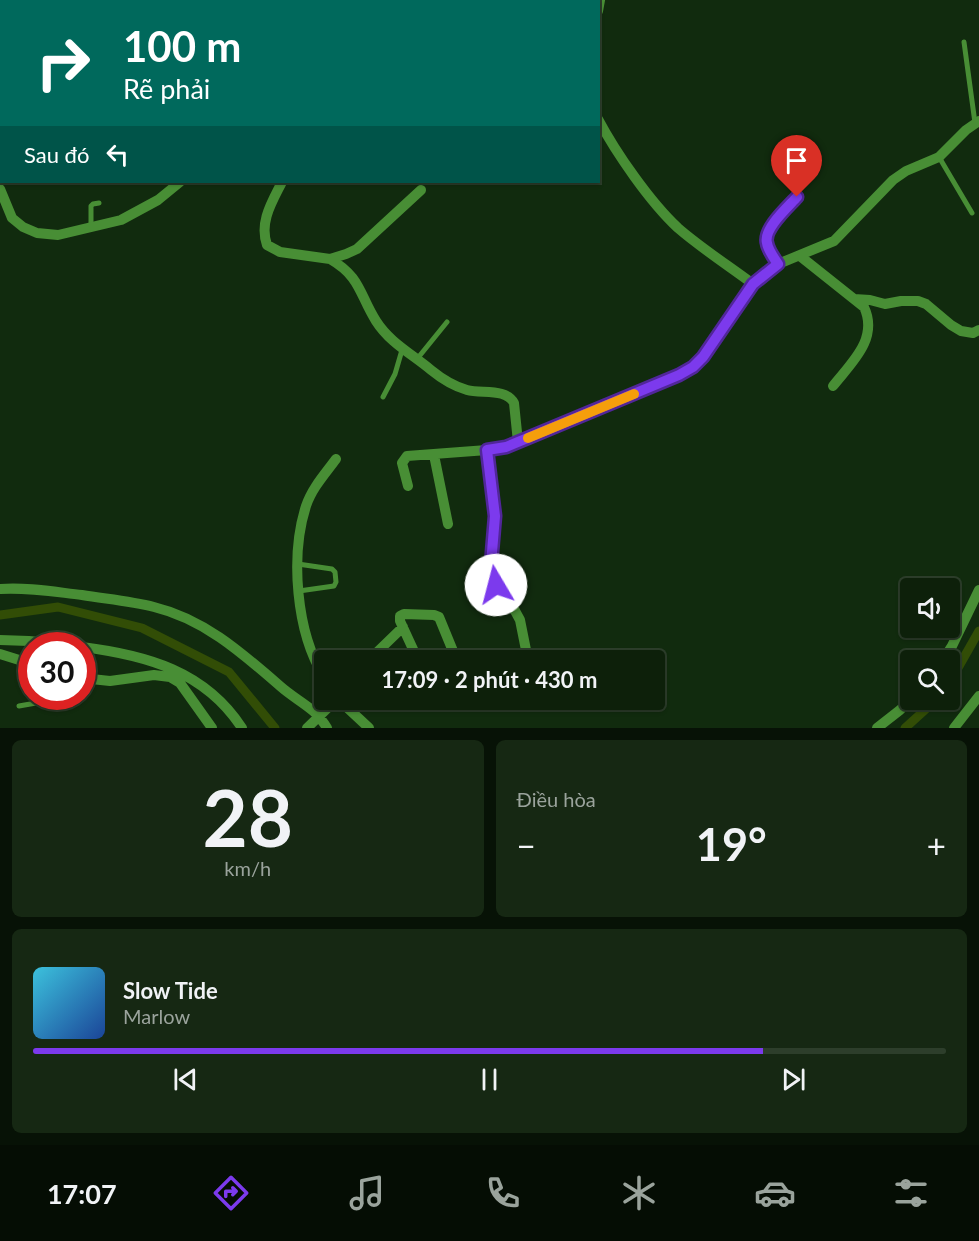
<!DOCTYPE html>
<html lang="vi">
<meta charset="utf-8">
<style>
:root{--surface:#0d200a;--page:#162813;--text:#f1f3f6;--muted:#9aa39c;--line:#2d3e2b;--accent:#7c3aed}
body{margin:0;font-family:Lato,sans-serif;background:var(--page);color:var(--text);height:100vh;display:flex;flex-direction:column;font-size:22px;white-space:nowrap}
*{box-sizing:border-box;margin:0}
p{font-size:20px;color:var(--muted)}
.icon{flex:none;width:33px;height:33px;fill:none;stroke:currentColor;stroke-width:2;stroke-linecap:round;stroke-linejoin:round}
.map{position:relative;height:728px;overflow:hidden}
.side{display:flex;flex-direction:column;gap:12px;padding:12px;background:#071206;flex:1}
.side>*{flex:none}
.top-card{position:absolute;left:0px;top:0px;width:600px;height:183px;box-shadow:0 2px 4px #0004,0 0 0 2px var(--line);background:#00695c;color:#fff;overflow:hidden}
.fabs{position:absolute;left:900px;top:578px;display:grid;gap:12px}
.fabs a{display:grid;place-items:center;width:60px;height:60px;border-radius:6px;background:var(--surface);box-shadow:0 2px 4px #0004,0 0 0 2px var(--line);font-size:30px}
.speed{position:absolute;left:18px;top:632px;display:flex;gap:12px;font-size:30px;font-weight:700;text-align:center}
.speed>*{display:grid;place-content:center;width:78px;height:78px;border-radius:50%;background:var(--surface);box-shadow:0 2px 4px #0004,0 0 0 2px var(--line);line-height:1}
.speed .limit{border:9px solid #d22;background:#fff;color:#111}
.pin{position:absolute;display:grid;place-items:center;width:51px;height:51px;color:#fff;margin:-62px -26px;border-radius:50% 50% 50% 0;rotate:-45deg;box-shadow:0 0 6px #0007}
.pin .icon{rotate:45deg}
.me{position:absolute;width:66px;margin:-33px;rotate:352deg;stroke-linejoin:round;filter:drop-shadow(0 0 4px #0008)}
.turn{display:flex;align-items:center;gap:21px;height:126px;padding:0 24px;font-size:27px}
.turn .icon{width:78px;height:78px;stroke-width:2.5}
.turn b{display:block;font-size:42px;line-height:51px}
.then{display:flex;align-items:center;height:57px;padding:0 24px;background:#0003;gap:12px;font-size:22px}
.big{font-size:45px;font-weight:700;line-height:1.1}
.side .tile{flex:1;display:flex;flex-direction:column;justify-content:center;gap:9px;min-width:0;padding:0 21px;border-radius:9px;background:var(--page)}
.side .dial{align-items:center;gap:0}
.dial b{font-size:78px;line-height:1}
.song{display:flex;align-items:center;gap:18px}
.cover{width:72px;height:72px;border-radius:9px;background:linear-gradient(135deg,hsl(190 70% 55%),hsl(220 70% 35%))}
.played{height:6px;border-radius:3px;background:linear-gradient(90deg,var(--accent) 80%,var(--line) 80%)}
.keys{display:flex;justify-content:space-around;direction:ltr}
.heat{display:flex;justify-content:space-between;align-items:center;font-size:33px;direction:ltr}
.side .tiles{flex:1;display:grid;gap:12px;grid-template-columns:1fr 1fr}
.tile:last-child{grid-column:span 2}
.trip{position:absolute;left:314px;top:650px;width:351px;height:60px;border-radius:6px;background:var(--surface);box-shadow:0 2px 4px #0004,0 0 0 2px var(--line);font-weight:700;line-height:60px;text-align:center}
.tab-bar{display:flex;height:96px;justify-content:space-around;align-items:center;background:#050d04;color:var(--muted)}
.tab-bar .icon{width:42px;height:42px}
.tab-bar .current{color:var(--accent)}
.tab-bar b{font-size:27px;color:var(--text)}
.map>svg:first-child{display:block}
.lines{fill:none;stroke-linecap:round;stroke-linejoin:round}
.canal{stroke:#324d06;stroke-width:9}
.lane{stroke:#488e35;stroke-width:5}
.street{stroke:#488e35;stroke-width:10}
.route-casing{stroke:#51269a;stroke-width:15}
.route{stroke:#7c3aed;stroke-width:10}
.slow{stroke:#f59e0b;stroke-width:10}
</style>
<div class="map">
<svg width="979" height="728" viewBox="0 0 979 728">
<rect width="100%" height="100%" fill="#112b0e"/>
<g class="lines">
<path class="canal" d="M0,615L58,607L142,628L229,672L275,728
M950,682L979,631
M905,728L937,699"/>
<path class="lane" d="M964,42L975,123
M0,141L2,140
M939,157L972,213
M91,228V206L93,204L99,203
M417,359L447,322
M383,397L395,374L402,350
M298,564L332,569L335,572L336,582L334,586L299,591
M477,570L491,564
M19,706L36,703L38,701V696"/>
<path class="street" d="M239,0L241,2
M25,2L26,0
M116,2V0
M281,2L282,0
M383,2L385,0
M0,4H2
M598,11L600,0
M598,119C616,153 650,202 678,228C701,248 729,266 753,284
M282,182C272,202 259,222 267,245L280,252L330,259L346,254L357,249L421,190
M0,189L12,218L23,227L37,233L58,235L121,220L158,200L180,182
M800,256L864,307C879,339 851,363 833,386
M330,259C361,277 359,294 376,321C390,343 412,354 431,370C442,379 453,386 467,390C482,394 506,388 514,403L518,442
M778,264C774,258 768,250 767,243C763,229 788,207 797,197
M854,299L870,300L885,304L901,301H918L926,304L951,325L961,331L973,333L979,330
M434,455L448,524
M408,486L402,463L407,456L487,450
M0,589C27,587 55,592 82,595C106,599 130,601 154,607C204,619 242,653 280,686C298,702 315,707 327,728
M0,640L29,641L70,645
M82,647C146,655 205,671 242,728
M0,654L32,664
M369,660L403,627
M418,660L400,621V616L404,614L434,615L439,617L455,656
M528,660L520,620L514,609L496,585L491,564L495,516L487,450L506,447L679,375L693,367L703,357L753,284L778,264L834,241L893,180L906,171L939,157L966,130L979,121
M943,660L952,646L979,590
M324,677C296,632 290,556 306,506C312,488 325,474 336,459
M82,678L110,681L154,675L170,677L180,683L212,728
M338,699L369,728
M307,728L337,699
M877,728L900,710L911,699
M954,728L979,696"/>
</g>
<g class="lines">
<defs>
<path id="route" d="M496,585L491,564L495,516L487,450L506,447L679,375L693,367L703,357L753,284L778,264C774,258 768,250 767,243C763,229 788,207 797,197"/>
</defs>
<use href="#route" class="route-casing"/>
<use href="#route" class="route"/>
<path class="slow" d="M528,438L634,394"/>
</g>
</svg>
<div class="fabs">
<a><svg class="icon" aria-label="sound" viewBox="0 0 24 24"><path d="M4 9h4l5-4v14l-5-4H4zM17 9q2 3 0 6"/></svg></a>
<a><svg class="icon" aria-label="search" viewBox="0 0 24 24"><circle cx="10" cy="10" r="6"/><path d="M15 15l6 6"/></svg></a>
</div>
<div class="speed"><div class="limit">30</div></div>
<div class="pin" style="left:797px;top:197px;background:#d93025"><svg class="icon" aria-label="arrive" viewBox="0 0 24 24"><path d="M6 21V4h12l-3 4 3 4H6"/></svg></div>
<svg class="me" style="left:496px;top:585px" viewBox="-20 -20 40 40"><circle r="19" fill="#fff"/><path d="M0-13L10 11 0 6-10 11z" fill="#7c3aed"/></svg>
<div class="trip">17:09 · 2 phút · 430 m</div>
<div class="top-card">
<div class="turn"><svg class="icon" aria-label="right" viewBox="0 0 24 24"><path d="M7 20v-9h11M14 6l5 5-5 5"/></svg><div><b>100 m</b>Rẽ phải</div></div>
<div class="then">Sau đó<svg class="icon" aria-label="left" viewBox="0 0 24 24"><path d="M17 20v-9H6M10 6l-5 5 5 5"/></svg></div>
</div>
</div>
<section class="side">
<div class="tiles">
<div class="tile dial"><b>28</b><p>km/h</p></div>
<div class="tile"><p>Điều hòa</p>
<div class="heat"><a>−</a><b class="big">19°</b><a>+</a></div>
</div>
<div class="tile">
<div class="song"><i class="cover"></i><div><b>Slow Tide</b><p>Marlow</p></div></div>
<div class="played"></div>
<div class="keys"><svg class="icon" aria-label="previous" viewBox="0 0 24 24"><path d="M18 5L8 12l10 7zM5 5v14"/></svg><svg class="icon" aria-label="pause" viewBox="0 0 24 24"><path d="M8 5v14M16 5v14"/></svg><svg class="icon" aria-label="next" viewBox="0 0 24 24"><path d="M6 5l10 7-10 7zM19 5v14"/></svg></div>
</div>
</div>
</section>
<nav class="tab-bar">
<b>17:07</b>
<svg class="icon current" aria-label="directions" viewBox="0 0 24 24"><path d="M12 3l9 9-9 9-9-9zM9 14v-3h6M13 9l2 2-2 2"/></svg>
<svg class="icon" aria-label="music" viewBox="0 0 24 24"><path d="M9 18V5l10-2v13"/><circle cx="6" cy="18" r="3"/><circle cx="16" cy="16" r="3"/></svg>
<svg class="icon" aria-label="phone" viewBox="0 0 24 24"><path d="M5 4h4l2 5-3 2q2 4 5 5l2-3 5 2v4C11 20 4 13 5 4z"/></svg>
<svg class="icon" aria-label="climate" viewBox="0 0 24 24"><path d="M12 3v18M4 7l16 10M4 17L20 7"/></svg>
<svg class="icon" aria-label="car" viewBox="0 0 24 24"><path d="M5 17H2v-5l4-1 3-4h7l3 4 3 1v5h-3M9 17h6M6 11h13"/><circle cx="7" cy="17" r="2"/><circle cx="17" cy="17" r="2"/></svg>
<svg class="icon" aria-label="filters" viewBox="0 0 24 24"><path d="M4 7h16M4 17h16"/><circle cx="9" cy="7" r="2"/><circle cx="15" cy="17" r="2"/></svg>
</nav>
